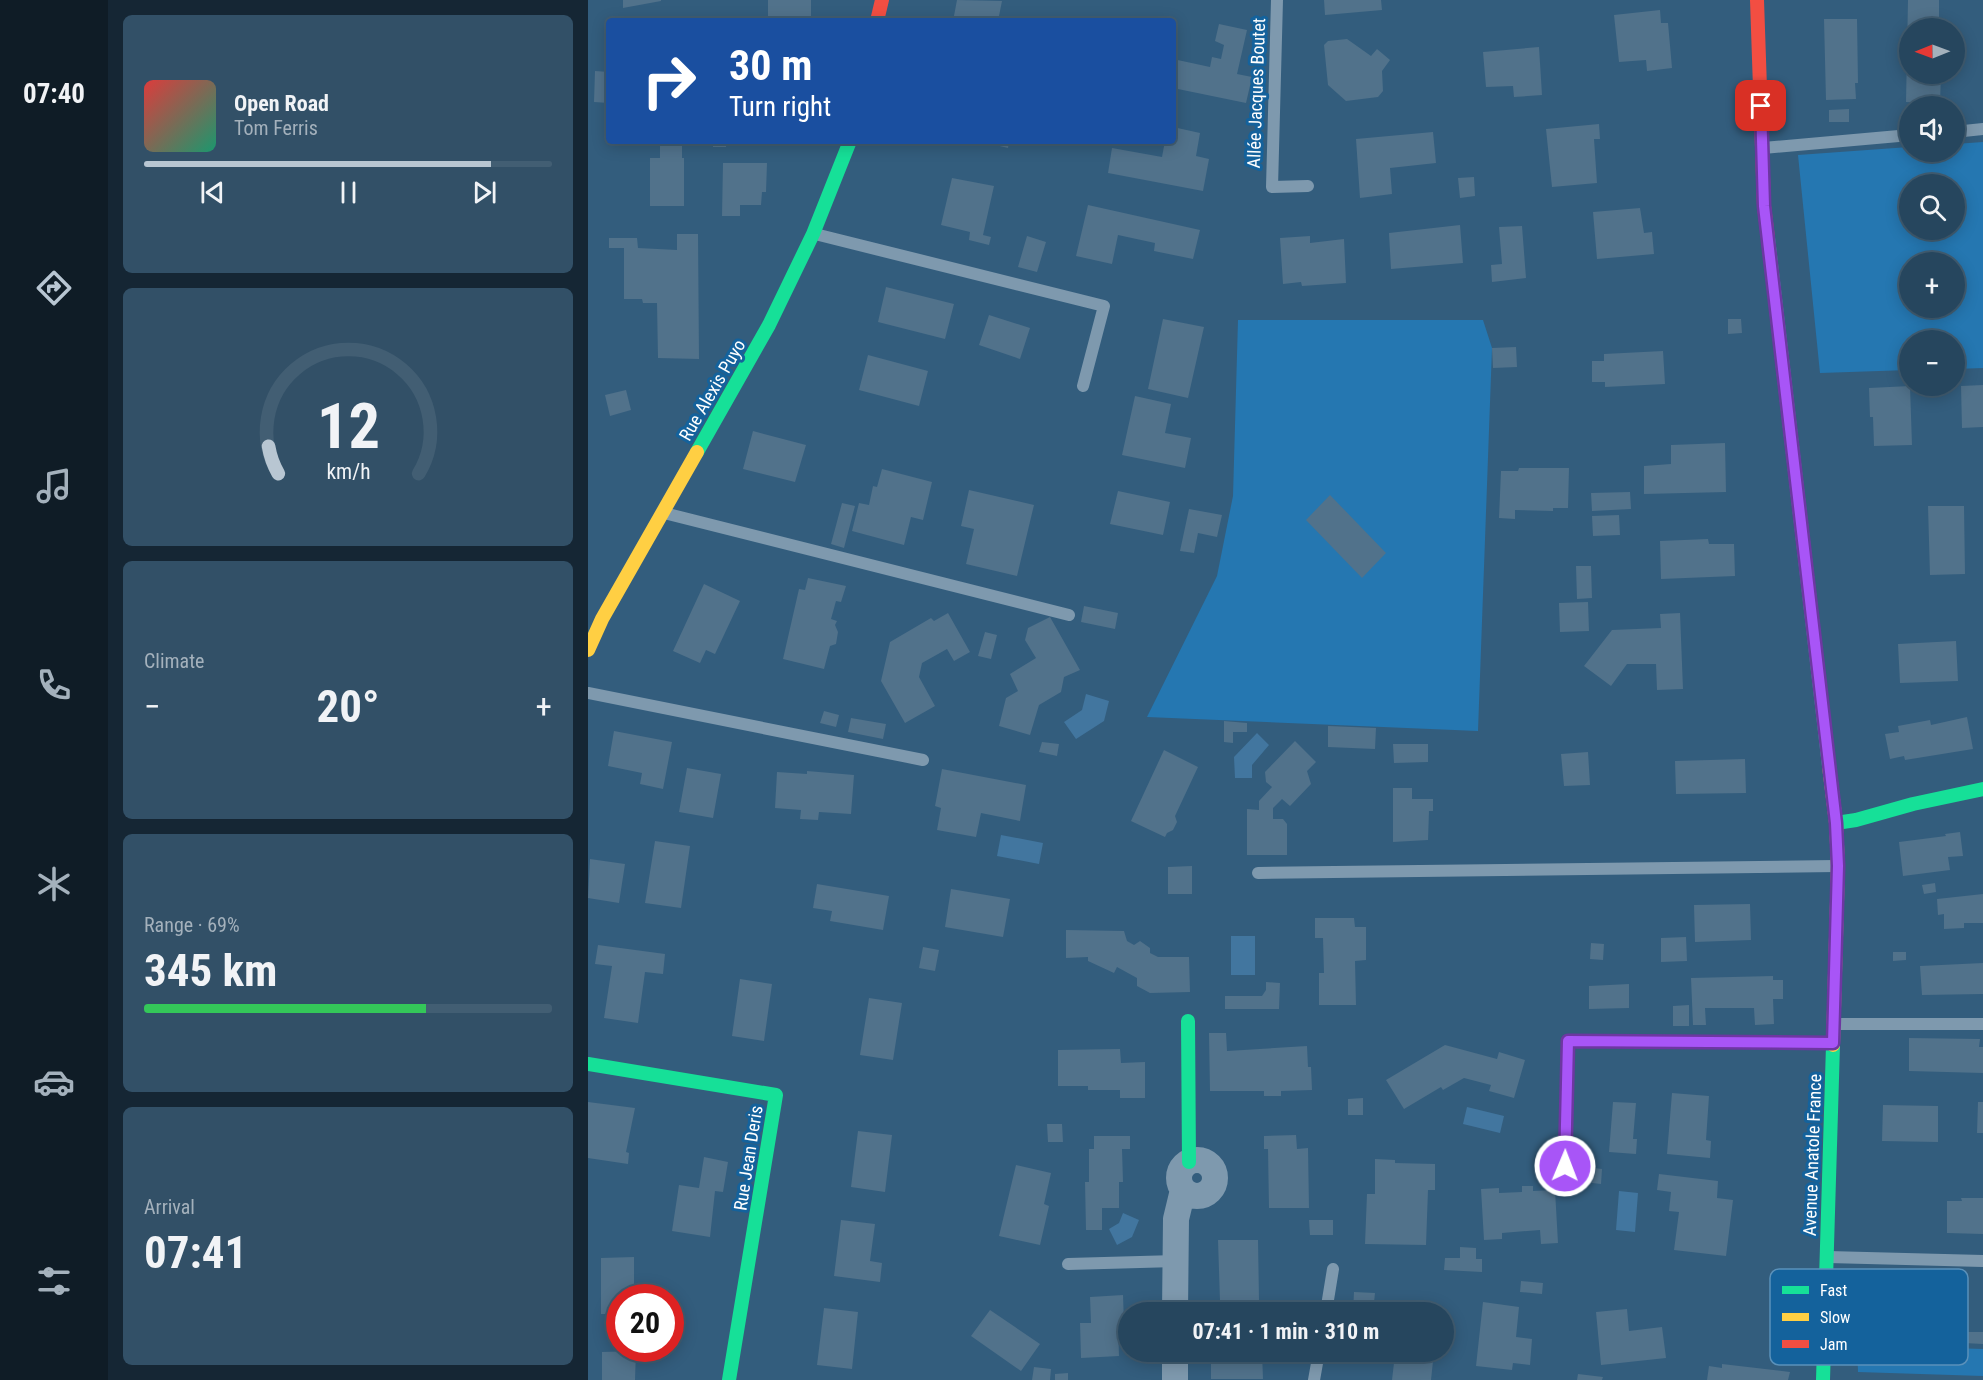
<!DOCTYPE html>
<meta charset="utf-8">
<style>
:root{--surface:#26465e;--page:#325067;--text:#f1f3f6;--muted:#a4b1bc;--line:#425e73;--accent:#b8c6d2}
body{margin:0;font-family:"Roboto Condensed",sans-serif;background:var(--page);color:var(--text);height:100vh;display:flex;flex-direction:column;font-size:22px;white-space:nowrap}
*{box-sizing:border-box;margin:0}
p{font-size:20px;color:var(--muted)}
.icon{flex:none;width:33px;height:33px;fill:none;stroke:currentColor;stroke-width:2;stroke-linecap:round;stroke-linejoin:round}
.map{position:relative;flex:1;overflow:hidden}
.drawer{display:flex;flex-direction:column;gap:15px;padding:15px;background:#152634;width:480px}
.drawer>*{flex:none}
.guide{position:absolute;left:18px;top:18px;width:570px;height:126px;border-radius:6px;box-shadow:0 3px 15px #0003,0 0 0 2px var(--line);background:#1a4fa0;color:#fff;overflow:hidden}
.needle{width:39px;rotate:269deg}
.tools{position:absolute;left:1311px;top:18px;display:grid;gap:12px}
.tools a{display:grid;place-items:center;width:66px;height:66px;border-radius:50%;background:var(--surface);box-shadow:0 3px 15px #0003,0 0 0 2px var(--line);font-size:30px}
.speed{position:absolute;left:18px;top:1284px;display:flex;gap:12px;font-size:30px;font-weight:700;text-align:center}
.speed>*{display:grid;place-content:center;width:78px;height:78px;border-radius:50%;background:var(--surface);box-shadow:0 3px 15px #0003,0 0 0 2px var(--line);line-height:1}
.speed .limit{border:9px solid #d22;background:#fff;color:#111}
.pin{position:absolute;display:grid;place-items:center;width:51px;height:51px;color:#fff;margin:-26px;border-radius:12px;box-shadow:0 3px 9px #0006}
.me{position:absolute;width:66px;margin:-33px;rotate:1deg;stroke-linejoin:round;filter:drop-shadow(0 0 4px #0008)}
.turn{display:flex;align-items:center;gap:21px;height:126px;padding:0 24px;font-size:27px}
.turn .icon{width:78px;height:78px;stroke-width:2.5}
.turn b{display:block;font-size:42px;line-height:51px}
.big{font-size:45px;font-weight:700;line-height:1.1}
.drawer .card{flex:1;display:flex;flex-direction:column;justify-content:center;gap:9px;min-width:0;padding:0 21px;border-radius:9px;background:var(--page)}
.drawer .dial{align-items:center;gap:0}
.dial svg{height:156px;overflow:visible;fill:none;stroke:var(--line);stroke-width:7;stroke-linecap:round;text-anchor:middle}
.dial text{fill:var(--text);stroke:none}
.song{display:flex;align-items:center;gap:18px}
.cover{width:72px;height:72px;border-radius:9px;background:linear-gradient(135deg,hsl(0 70% 55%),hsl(160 70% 35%))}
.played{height:6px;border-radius:3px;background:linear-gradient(90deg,var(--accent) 85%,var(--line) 85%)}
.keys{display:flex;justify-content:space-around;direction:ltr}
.heat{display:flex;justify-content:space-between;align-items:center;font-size:33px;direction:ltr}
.charge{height:9px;border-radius:4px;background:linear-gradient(90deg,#34c759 69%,var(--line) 0)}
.trip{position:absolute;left:530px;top:1302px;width:336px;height:60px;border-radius:30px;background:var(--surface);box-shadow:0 3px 15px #0003,0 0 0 2px var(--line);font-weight:700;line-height:60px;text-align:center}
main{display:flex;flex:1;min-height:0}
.dock{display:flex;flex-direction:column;width:108px;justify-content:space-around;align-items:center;background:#0f1c26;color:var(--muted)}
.dock .icon{width:42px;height:42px}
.dock .on{color:var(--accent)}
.dock b{font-size:27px;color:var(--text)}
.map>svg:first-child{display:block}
.green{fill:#2577b1;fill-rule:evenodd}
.water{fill:#42769f}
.building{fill:#51728b}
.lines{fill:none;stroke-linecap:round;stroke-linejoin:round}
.lane{stroke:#7e99ae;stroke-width:12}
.street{stroke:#7e99ae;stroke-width:26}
.fast{stroke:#16e098;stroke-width:14}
.slow{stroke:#ffcf43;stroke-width:14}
.jam{stroke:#f24e42;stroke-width:14}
.route-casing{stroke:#6d37a1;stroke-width:15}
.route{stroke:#a855f7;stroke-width:10}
.labels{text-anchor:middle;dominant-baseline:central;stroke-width:6;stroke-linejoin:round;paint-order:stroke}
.street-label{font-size:18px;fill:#fff;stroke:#14629c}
.key{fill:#14629c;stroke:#5a91ba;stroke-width:1.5}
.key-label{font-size:16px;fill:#fff}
</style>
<main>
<nav class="dock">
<b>07:40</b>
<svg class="icon on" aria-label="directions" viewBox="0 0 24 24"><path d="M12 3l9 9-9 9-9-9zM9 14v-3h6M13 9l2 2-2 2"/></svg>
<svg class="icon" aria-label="music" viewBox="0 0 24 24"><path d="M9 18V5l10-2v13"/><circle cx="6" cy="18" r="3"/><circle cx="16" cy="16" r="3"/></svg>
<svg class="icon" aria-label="phone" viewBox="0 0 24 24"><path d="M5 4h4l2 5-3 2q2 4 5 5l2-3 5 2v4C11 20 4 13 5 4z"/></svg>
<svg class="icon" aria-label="climate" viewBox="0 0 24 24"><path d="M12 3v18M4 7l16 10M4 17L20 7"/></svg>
<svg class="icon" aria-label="car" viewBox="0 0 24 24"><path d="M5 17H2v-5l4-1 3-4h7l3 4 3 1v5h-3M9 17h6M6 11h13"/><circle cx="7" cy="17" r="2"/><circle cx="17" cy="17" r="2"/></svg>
<svg class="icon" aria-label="filters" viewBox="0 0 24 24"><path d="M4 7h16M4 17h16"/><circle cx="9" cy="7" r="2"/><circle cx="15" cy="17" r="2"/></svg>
</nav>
<section class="drawer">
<div class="card">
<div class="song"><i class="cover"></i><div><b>Open Road</b><p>Tom Ferris</p></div></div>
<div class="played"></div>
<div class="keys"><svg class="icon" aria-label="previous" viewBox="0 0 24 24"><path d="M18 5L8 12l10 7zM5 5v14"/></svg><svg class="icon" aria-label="pause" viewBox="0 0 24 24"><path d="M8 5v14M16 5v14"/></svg><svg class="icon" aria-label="next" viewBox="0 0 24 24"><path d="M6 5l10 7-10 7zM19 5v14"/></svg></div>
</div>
<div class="card dial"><svg viewBox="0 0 100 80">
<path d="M14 69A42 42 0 1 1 86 69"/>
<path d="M14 69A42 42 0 0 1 9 55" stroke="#b8c6d2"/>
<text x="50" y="56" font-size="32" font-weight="700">12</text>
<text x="50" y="72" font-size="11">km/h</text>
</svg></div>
<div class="card"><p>Climate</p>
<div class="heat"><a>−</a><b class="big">20°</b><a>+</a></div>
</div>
<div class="card"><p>Range · 69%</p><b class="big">345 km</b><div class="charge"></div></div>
<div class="card"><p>Arrival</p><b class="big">07:41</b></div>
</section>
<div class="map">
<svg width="1395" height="1380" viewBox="0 0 1395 1380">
<rect width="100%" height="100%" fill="#335d7d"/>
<path class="green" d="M1395,142V368L1367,369L1366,340H1322L1321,370L1232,373L1210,155L1321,147L1322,152H1366L1367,144ZM1322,184H1366V230H1322ZM1322,262H1366V308H1322Z
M650,320H895L904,348L890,731L559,717L629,576L645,496Z
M1269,1345L1395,1349V1376L1270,1372Z"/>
<path class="water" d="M498,694L521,701L516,721L488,739L476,722L494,710Z
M669,733L681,745L664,765V778H647L646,757Z
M413,835L455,843L451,864L409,856Z
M643,936H667V975H643Z
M879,1107L916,1116L912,1133L875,1124Z
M1031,1191L1050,1193L1047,1232L1028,1230Z
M535,1213L551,1220L544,1237L529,1245L521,1229L531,1223Z"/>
<path class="building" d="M35,0H73V1L35,8Z
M180,0H223V21H180Z
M369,0L414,1L410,21H365Z
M736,0H793L794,10L737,15Z
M1320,0H1351V28H1322V74H1353L1352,104L1318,102Z
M1072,10L1073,23H1080L1084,68L1059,71L1058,60L1031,62L1026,15Z
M1236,19H1269L1270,83H1267L1268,99L1238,100Z
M631,24L659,30L649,74L664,77L658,103L585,88V59L622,67L624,57L633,59L636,45L627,41Z
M759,39L783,56L789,49L802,60L794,71L795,91L790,97L758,101L740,85L736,45L740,41Z
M951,47L954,95L926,97L925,86L898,87L895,52Z
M7,71L21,72V103L6,102Z
M1261,109V122H1241V110Z
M1011,124L1012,139H1006L1009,183L964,187L958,129Z
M585,127L612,133L608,156L621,159L615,191L520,173L524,148L574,157L577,141H585Z
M845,132L848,163L802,168L804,194L772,198L768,139Z
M72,141H94V158H96V206H62V158H72Z
M125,141H138V147H125Z
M391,141H421L420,148Z
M135,163H179L178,192H174L173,205H152V216H134Z
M886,177L887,196L872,198L870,178Z
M364,178L406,186L395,235L403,237L401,245L381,240L382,232L353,225Z
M500,205L612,230L605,259L566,251L567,243L530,235L524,264L488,256Z
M1052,208L1056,233L1064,232L1066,254L1009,259L1005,212Z
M872,225L875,263L803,269L801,233Z
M934,226L938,278L904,282L903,265L914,264L911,227Z
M89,234H110L111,359L70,358L69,303H55L54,299H36V248H21V238H49L50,248L89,250Z
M439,236L458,242L449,272L430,267Z
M722,236V243L756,239L758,283L714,286L713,282L695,284L692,238Z
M298,287L366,304L357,339L290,322Z
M401,315L442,328L432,359L391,345Z
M575,319L616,327L600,398L560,389Z
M1140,319H1153L1154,333L1140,334Z
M928,347L929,367L905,368L904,348Z
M1075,351L1077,384L1017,387V382H1004V361H1016V354Z
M280,355L340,371L331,406L271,390Z
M1395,385V427L1374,428L1373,386Z
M1322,386L1324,445L1286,446L1285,417H1282L1281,388Z
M38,390L43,410L22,416L17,395Z
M547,396L583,404L577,433L603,438L597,468L534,455Z
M165,431L218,445L207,482L155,469Z
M1137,443L1138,492L1056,494V466L1083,464V445Z
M931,468H981L980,508H965V511L927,510V519L911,518L913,471H930Z
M294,469L344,482L335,520L323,517L316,545L264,531L271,503L281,505L285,486L289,487Z
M381,490L446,505L429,576L378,564L386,529L373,526Z
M530,491L582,502L575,535L522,524Z
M1042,492L1043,509L1004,511L1003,493Z
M742,495L798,553L774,578L718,520Z
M254,503L267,506L256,548L243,544Z
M1340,506H1376L1377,574L1342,575Z
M601,509L634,515L629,537L610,533L606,553L592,551Z
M1031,515L1032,535L1005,536L1004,516Z
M1120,539L1121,544H1146L1147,576L1073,579L1072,541Z
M988,566H1003L1004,598L989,599Z
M220,578L258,586L253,602L248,601L243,619L249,621L247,625L250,632L248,644L242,646L236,669L195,659L211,589L217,590Z
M116,584L152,601L127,654L118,650L112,663L85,651Z
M1000,602L1001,631L972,632L971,603Z
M496,606L530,613L527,629L493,622Z
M360,613L382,652L366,661L359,649L334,663L331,677L347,706L317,723L293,681L302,642L343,618L346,621Z
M1092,613L1095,689L1069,690L1068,664H1039L1023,686L996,666L1024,630L1073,628L1072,614Z
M462,617L492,670L476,677L473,692L451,705L442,735L411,726L418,698L430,691L422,674L448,658L437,640L440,628Z
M397,632L409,635L403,659L390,656Z
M1368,641L1370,681L1312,683L1310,644Z
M236,711L251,715L248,727L232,723Z
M1379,717L1385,749L1317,760L1316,756L1302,759L1297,734L1311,732L1310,726L1342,720L1343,725Z
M263,718L298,724L295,739L260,732Z
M636,721L659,723V732H645V743L636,742Z
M740,726L788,728L787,749L740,747Z
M26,731L84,742L75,789L52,784L54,773L20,766Z
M707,741L728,762L719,771L723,784L702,806L694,799L685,808V819H695L699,824V855H659V809L671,810V801L684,787L678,782L677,772Z
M454,742L471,744L469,756L451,752Z
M805,744H840V762L806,763Z
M576,750L610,767L587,816L589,822L585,830L579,833L577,837L543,821Z
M1000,752L1002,785L976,786L973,754Z
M1157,759L1158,793L1088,794L1087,761Z
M99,768L133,774L125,818L91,812Z
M354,769L438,785L432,821L393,813L388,837L349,830L353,808L347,806Z
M219,771L266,775L263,814L231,812L230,820L212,819L213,810L187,808L189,772L219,774Z
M805,788H824V799H845V811H841L840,840L805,842Z
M1372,832L1375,856L1360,857L1362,870L1315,876L1311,842L1358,836L1357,834Z
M67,841L102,846L93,908L57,903Z
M2,859L37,864L31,903L0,898Z
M604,866V894H580V867Z
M1347,883L1348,892L1336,894L1334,885Z
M229,884L301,896L295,930L242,921L244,911L225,908Z
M363,889L422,899L415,937L357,927Z
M1395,894V923H1376V928L1356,929V914L1350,915L1349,899Z
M1162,904L1163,940L1107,942L1106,905Z
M727,918H766L767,927H778V960L767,961L768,1005H731V973H736L735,938H727Z
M478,930L536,931L539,941L546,945L552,941L562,948V953L570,957H601L602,992L562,993L549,986V978L529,967L526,973L500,961V957L478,958Z
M1098,937L1099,961L1073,962V938Z
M1003,943L1016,944L1015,960L1002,959Z
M10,945L77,954L75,974L57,972L50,1023L16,1018L24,966L7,964Z
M335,947L351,950L347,971L331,968Z
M1305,952H1318V960L1305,961Z
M1395,963V994L1334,995L1332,966Z
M1185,976V980H1195V999H1185L1186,1024L1167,1025L1166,1008H1117L1118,1025H1105L1103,978Z
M152,979L184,984L176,1041L144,1036Z
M678,982L692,983L691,1009H637V996H674L678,990Z
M1041,984V1008L1001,1009V986Z
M281,998L314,1003L305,1060L272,1055Z
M1101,1005V1026H1085V1006Z
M621,1033H638L639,1051L719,1046L720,1067H723L724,1090L693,1091V1096H676V1091H622Z
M1321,1038L1392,1039L1391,1047H1395V1073L1321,1071Z
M857,1045L909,1059L911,1052L937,1060L926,1098L901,1091L903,1085L876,1078L855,1090L853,1087L816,1109L798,1080Z
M532,1049L533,1063L557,1062V1098H532V1090H500V1086H470V1050Z
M1084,1093L1121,1096L1118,1140L1123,1141L1122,1158L1079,1154Z
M775,1098V1115H760V1099Z
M0,1102L47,1108L38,1152L41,1153L40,1164L0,1158Z
M1025,1102L1048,1103L1045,1139H1049L1048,1154L1021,1152Z
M1390,1102H1395V1133H1389Z
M1295,1105L1350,1106V1142L1294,1141Z
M459,1124H474L475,1142H460Z
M270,1131L304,1135L297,1192L263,1187Z
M708,1135L709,1149L720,1148L721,1208H681L680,1149H676V1136Z
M506,1136H542V1149H534L535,1182H531V1208H514V1230H498L497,1182H501V1149H506Z
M116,1157L140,1162L135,1192L127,1191L122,1237L84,1231L91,1185L111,1188Z
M787,1159L807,1160V1163L847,1164V1190H840L838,1245L777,1244L779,1194H787Z
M428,1165L463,1173L456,1204L461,1206L452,1245L411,1236Z
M998,1167L1014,1169L1013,1184L996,1182Z
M1071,1174L1130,1181L1129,1198L1145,1200L1138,1256L1086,1250L1091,1212L1081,1211L1083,1192L1069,1190Z
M934,1186H945V1191L967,1190L970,1243L953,1244L952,1230L914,1233V1239L896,1240L893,1189L911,1188V1193L934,1192Z
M1373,1198H1395V1234L1359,1233V1201H1374Z
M253,1220L287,1224L282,1261L294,1263L292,1282L246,1276Z
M721,1220H745V1235H722Z
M630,1240H670L671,1300L632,1301Z
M872,1247L888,1248V1259H894V1272L856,1270L857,1258H872Z
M46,1257V1298H32V1314H13V1258Z
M933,1281L955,1283L954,1294L932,1292Z
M766,1292L787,1293L785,1312H765Z
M535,1295L536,1323H530L531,1356L493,1358L492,1323H503L502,1297Z
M895,1302L931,1307L928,1337L944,1339L942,1365L925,1363L924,1370L888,1366Z
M236,1308L270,1312L264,1369L229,1365Z
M1039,1309L1041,1331L1074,1327L1078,1358L1013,1365L1008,1312Z
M402,1310L452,1344L433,1371L383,1336Z
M1376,1332H1395V1344L1376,1343Z
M48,1351L47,1380H14V1352Z
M636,1352H674L675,1379H623V1364L636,1363Z
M792,1352H846L843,1380H804L806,1363L791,1361Z
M1134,1364L1202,1372L1200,1380H1119L1121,1366L1134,1368Z
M446,1367L463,1369L462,1380H444Z
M480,1373V1380H467V1374Z
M990,1374L1015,1377L1014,1380H989Z"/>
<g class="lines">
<path class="lane" d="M689,0L684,187L720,186
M1366,132L1395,129
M1175,148L1322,135
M227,234L516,306L495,386
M76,513L481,615
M0,693L335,760
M670,873L1248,866
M1246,1024H1395
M977,1166L980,1041L1244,1043
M1240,1257L1395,1261
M480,1264L588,1261
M738,1312L745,1269
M726,1380L731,1352"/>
<path class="street" d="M591 1178a18 18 0 1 1 36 0a18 18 0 1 1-36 0Z
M587,1312L588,1219L595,1190
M587,1380V1352"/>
<path class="fast" d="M1180,238L1241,766
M109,452L181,325L225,234L262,141
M1248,823L1268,820L1325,804L1395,789
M600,1021L601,1162
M0,1064L188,1095L141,1380
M1235,1380L1245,1045"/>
<path class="slow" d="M0,650L14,619L109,452
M1241,766L1248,823L1250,866L1245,1045"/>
<path class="jam" d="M1169,0L1176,206L1180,238
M289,21L294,0"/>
</g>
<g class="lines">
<defs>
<path id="route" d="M977,1166L980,1041L1245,1043L1250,866L1248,823L1176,206L1173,106"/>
</defs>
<use href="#route" class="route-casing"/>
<use href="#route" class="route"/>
</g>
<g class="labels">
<g class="street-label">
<text transform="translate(668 93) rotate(-88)">Allée Jacques Boutet</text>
<text transform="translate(124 390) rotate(-60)">Rue Alexis Puyo</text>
<text transform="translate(1224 1155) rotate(-88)">Avenue Anatole France</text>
<text transform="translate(160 1158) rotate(-81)">Rue Jean Deris</text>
</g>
</g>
<rect x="1182" y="1269" width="198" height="96" rx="9" class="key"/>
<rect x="1194" y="1286" width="27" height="8" fill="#16e098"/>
<rect x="1194" y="1313" width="27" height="8" fill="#ffcf43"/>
<rect x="1194" y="1340" width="27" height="8" fill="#f24e42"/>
<g class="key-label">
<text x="1232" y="1296">Fast</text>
<text x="1232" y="1323">Slow</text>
<text x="1232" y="1350">Jam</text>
</g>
</svg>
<div class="tools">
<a><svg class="needle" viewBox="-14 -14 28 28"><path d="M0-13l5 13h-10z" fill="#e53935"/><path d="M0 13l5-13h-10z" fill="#a4b1bc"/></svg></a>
<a><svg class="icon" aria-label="sound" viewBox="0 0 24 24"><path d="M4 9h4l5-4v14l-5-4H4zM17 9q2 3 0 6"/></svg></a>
<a><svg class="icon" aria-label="search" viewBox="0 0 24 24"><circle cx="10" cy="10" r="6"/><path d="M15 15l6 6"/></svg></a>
<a>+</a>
<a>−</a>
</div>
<div class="speed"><div class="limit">20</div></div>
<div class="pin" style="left:1173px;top:106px;background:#d93025"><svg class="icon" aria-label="arrive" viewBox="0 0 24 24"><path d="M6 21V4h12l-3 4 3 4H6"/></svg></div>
<svg class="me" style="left:977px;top:1166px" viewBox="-20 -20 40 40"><circle r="17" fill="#a855f7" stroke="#fff" stroke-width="3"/><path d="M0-11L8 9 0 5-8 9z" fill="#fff"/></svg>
<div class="trip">07:41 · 1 min · 310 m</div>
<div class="guide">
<div class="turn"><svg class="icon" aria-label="right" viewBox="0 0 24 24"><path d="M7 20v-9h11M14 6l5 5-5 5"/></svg><div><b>30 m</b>Turn right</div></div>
</div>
</div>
</main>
